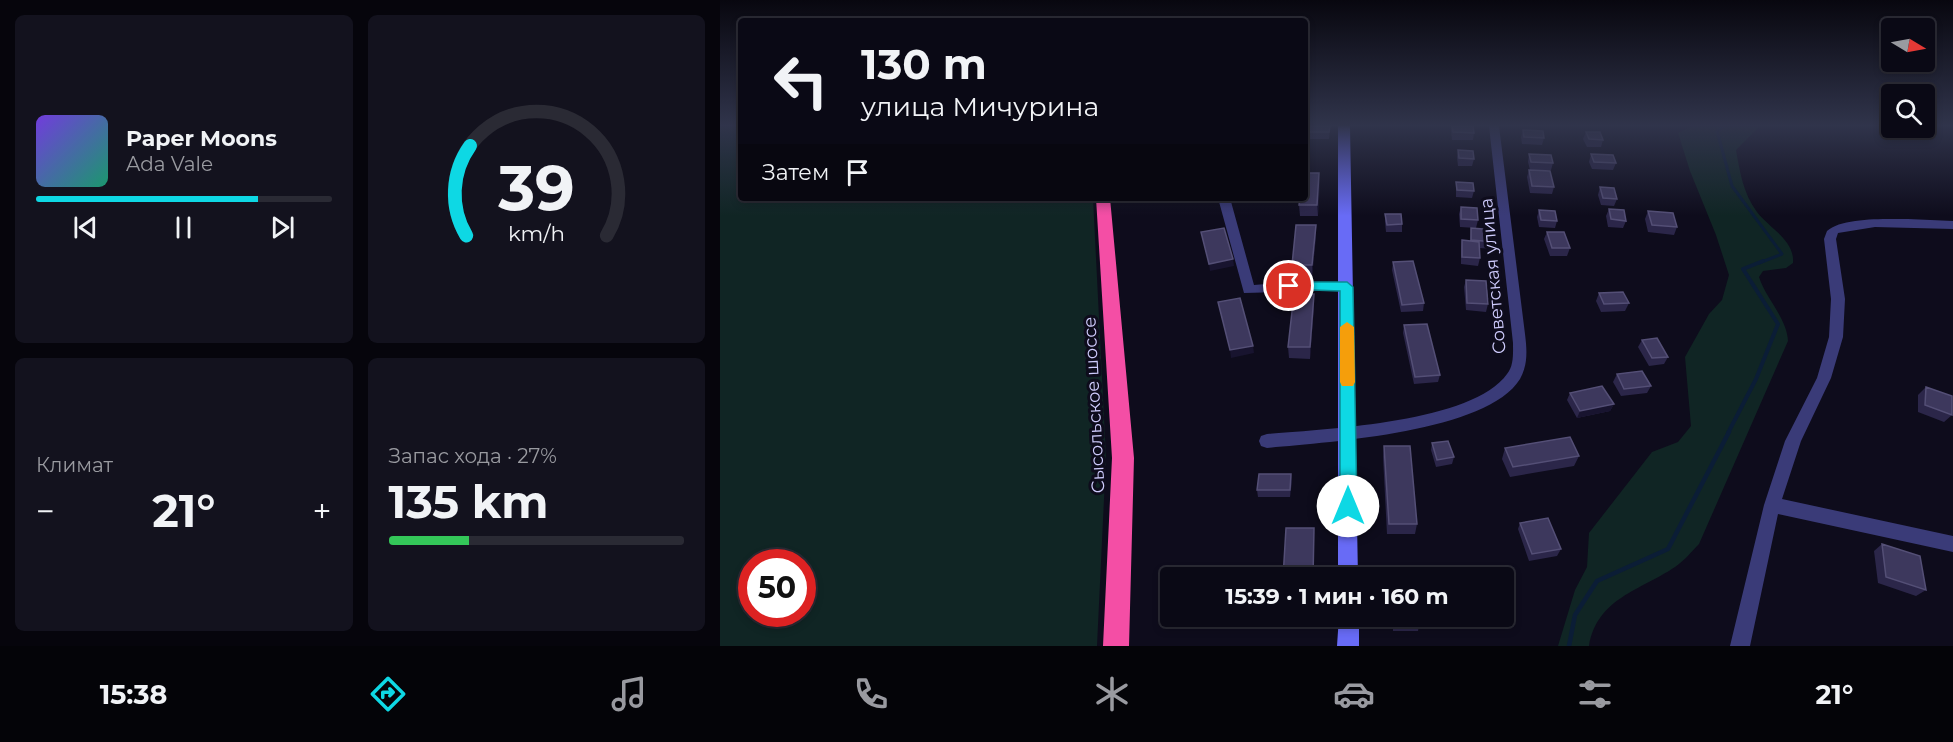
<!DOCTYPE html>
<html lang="ru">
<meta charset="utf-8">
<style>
:root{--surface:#0a0915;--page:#13121e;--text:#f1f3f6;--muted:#999aa0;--line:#2a2a34;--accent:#0ed8e4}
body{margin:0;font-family:Montserrat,sans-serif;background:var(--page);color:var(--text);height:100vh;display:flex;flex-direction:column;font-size:22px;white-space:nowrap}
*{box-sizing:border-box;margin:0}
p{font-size:20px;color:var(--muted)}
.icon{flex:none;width:33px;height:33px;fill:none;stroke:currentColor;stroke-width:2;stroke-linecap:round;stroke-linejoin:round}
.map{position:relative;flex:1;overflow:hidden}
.panel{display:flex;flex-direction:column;gap:15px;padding:15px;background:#06050c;width:720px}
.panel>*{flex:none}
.guide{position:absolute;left:18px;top:18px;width:570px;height:183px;border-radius:6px;box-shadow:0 3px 9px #0003,0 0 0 2px var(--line);background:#0a0915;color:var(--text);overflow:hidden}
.needle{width:39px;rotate:100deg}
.controls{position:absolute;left:1161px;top:18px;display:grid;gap:12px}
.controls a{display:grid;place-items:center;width:54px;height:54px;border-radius:6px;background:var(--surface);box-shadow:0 3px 9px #0003,0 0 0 2px var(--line);font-size:30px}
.speed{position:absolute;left:18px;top:549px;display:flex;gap:12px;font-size:30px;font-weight:700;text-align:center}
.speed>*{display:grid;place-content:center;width:78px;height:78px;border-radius:50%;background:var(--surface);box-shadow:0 3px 9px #0003,0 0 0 2px var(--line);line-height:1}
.speed .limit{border:9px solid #d22;background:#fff;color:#111}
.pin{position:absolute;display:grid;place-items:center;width:51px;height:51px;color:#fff;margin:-26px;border:3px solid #fff;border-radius:50%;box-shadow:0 2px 6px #0007}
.me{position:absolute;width:66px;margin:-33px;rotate:0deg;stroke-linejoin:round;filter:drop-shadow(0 0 4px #0008)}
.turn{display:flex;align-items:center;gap:21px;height:126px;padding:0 24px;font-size:27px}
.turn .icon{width:78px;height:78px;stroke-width:2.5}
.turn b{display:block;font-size:42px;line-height:51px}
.then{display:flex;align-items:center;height:57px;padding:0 24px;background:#0003;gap:12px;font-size:22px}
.big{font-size:45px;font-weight:700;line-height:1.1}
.panel .widget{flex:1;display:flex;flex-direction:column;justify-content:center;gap:9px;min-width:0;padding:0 21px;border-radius:9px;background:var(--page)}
.panel .dial{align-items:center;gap:0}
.dial svg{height:156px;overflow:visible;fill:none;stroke:var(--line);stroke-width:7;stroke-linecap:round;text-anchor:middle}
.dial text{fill:var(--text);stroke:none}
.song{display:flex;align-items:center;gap:18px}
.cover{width:72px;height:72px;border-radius:9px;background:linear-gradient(135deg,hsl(260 70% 55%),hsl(160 70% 35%))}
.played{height:6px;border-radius:3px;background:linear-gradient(90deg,var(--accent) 75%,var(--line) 75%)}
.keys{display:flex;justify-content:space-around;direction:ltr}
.heat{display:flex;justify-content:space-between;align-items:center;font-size:33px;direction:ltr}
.charge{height:9px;border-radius:4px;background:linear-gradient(90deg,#34c759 27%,var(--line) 0)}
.panel .tiles{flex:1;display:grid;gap:15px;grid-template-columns:repeat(2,1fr)}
.trip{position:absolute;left:440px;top:567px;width:354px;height:60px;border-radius:6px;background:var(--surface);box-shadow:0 3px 9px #0003,0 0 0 2px var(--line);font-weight:700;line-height:60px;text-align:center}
.dock{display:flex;height:96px;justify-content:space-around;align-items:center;background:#040408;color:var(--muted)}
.dock .icon{width:42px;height:42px}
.dock .active{color:var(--accent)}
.dock b{font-size:27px;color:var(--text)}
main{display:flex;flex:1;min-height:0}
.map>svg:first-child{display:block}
.green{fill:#102524;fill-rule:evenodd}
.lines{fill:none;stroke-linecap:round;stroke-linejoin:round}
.stream-far2{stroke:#0b1d36;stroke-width:3}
.stream-far1{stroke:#0b1d36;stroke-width:4}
.stream{stroke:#0b1d36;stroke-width:4.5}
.street{fill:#3a3b78;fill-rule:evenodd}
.secondary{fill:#686bf6;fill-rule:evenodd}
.highway{fill:#f44ea5;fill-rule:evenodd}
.wall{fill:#2b2649}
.shaded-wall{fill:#18142f}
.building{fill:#3d385d;stroke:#544f76;stroke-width:1.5}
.route{fill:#0ed8e4;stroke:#098c94;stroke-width:1.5}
.slow{fill:#f59e0b}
.labels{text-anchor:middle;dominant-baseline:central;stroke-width:6;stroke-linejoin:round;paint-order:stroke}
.street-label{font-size:18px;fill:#cecbfc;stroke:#0e0c1c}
</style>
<main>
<section class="panel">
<div class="tiles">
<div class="widget">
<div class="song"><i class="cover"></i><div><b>Paper Moons</b><p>Ada Vale</p></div></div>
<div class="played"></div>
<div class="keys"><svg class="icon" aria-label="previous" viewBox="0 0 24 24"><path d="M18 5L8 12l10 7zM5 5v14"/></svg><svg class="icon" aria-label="pause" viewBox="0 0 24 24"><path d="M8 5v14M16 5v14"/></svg><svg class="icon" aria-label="next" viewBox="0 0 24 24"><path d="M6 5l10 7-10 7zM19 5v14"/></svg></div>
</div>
<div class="widget dial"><svg viewBox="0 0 100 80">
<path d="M14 69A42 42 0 1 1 86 69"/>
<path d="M14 69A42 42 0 0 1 16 23" stroke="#0ed8e4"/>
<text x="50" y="56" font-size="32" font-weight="700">39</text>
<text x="50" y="72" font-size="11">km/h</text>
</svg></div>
<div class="widget"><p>Климат</p>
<div class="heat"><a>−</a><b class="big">21°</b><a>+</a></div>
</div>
<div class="widget"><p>Запас хода · 27%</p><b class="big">135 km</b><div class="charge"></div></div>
</div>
</section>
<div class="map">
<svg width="1233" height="646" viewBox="0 0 1233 646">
<rect width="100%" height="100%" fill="#0e0c1c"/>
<path class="green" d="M0,126H21V198H373L386,457L377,646H0ZM32,562H82V614H32Z
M972,126H1040L1016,150C1020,172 1023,193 1037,212C1049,228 1075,240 1073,263L1066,268L1043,271L1039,277C1046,299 1067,318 1068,341L979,544C972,551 964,561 955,567C921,590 877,598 869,646H838L855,590L867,567L869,533L932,452L958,442L971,426L965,357L989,314L1002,300L1009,275L996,235L970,171L958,133Z"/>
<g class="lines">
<path class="stream-far2" d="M1005,126L997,131L1012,186L1062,254L1039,263"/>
<path class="stream-far1" d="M1008,433L1036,379L1058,324L1023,269L1043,261"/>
<path class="stream" d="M849,646L855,615L877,581L948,549L1009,432"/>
<path class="street" d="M769,126H779L805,334C807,350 808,365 800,379C767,433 606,442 547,448L541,446L539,441L541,436L547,434C605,429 752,423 787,374C794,366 793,353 793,343Z
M498,198H510L534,285L569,282L627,283L633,287L632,290L524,293Z
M1188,219L1233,221V229L1155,227L1118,233L1116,239L1125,299L1123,337L1111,378L1081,441L1062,499L1233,536V552L1058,514L1030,646H1010L1044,505L1065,441L1097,378L1109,337L1111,299L1104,239L1107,231C1122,217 1168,219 1188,219Z"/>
<path class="secondary" d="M618,126H630L638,578H618Z
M619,616H639V646H617Z"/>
<path class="highway" d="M376,198H390L414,458L409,646H383L392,458Z"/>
</g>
<path class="wall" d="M589,126H610L609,139H589Z
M731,126H753L754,133L753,140H732L731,131Z
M803,130L824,138L822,145L802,144L801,137Z
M866,132L883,140L881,147H867L863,139Z
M738,150L754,159L752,166H738L737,157Z
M809,154L833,163L831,170H810L808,162Z
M871,154L896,163L893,170L872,169L869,162Z
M809,170L834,187L832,194L810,193L807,177Z
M599,173L598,216H580L579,205Z
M736,182L754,191L752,198L736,197Z
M880,187L897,199L894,206L881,205L878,195Z
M741,207L758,220L756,228L740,227L739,214Z
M889,209L906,221L903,228L888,227L886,216Z
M819,210L837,221L835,228L819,227L817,217Z
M928,211L957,227L954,235L928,232L925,219Z
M665,214L682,224V232H666L665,222Z
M596,225V236L592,277L572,276V265Z
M751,228L775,242L774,249L759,248L760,258L758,266L741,264V248L742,240L750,241Z
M827,232L850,248L847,256H830L824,239Z
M673,262L704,303L703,311L681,312L672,270Z
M746,280L768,304L766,312L746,310L744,287Z
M879,293L909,303L905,311L881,312L876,301Z
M594,306L590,359L569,358L568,347Z
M684,325L720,375L718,382L694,384L683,333Z
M922,340L948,357L944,364L929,366L918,347Z
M897,374L931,386L927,393L901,396L893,382Z
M1206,387L1232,415L1224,422L1198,412V395Z
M850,393L894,404L890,411L857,418L847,400Z
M712,443L734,457L732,464L716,467L711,450Z
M664,446L697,524L695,534H667L663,457Z
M785,448L859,456L854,466L790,477L782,459Z
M571,474L572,481L570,497H538L537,490Z
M800,523L841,549L837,556L809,561L798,529Z
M1162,544L1206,590L1196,596L1158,583L1154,551Z
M562,616H593V619H562Z
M673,616H699V626L698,631H673Z"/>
<path class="shaded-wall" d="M599,173L600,184L598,216L597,205Z
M596,225V236L592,277V265Z
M513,259L514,266L490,271L489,264Z
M594,294V306L590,359V347Z
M533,346L534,353L511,358L510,350Z
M894,404L890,411L857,418L860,411Z
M571,474L572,481L570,497V490Z"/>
<path class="building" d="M589,126H610L609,132H589Z
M732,126H753L754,133L733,132Z
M803,130L823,131L824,138L804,137Z
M866,132H880L883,140L869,139Z
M738,150L753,151L754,159L739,158Z
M809,154L831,155L833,163L811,162Z
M871,154L893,155L896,163L874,162Z
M809,170L830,171L834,187L812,186Z
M585,173H599L597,205H579L580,198H585Z
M736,182L753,183L754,191L737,190Z
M880,187L894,188L897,199L883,198Z
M741,207L757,208L758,220L741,219Z
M889,209L904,210L906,221L891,219Z
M819,210L835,211L837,221L821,220Z
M928,211L953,213L957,227L932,225Z
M665,214H681L682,224L667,225Z
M576,225H596L592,265H572Z
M504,228L513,259L489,264L481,232Z
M751,228L775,230V242L751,240Z
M827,232H844L850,248H832Z
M742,240L759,242L760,258L742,257Z
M693,261L704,303L682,305L673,262Z
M746,280L766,281L768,304L747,303Z
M903,292L909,303L884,304L879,293Z
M574,294H594L590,347H568Z
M520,298L533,346L510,350L498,302Z
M707,324L720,375L695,377L684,325Z
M937,338L948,357L932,358L922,340Z
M922,371L931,386L904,389L897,374Z
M882,386L894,404L860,411L850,393Z
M1206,387L1232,396V415L1205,405Z
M850,437L859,456L793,467L785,448Z
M728,441L734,457L717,460L712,443Z
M664,446H690L697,524H669Z
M539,474H571L570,490H537Z
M828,518L841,549L812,554L800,523Z
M566,528H594L593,578H563Z
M1162,544L1200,556L1206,590L1166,577Z
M674,616H699V626L674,625Z"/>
<linearGradient id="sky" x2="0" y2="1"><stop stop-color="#08070f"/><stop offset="0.58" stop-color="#30344b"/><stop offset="1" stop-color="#30344b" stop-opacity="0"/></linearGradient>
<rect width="1233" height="216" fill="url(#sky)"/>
<path class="route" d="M569,282H627L633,287L637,506L634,511L628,514L622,511L620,506V291L564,289L562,286Z"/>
<path class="slow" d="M627,322L634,327L635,382L633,386H622L620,382V327Z"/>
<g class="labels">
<g class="street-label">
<text transform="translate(773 276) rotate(-95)">Советская улица</text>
<text transform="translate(374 405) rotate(-93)">Сысольское шоссе</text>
</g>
</g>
</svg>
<div class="controls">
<a><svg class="needle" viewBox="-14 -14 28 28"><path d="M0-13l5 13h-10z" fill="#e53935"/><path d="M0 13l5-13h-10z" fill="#999aa0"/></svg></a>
<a><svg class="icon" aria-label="search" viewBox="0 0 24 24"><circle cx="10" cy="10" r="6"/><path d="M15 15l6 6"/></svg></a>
</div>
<div class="speed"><div class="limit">50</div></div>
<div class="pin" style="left:569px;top:286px;background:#d93025"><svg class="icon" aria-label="arrive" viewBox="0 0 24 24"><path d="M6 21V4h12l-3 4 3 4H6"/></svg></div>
<svg class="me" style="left:628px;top:506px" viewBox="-20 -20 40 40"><circle r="19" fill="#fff"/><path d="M0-13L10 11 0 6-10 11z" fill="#0ed8e4"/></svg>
<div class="trip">15:39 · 1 мин · 160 m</div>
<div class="guide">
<div class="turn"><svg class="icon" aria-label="left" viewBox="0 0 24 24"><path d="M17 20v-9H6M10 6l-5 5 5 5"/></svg><div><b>130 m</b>улица Мичурина</div></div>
<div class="then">Затем<svg class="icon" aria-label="arrive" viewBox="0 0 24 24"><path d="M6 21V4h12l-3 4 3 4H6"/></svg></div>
</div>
</div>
</main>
<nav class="dock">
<b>15:38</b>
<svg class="icon active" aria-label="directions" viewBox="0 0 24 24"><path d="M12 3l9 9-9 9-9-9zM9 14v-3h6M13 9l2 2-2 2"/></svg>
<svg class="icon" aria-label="music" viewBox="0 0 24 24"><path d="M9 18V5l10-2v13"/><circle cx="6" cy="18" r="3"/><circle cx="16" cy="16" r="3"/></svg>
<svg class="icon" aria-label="phone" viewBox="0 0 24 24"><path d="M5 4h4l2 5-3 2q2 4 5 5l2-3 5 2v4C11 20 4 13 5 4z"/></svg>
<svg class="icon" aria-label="climate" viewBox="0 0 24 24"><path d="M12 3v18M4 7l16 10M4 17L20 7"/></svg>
<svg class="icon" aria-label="car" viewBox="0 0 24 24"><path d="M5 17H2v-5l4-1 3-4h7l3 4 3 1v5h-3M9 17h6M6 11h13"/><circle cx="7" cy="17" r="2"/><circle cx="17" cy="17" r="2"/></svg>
<svg class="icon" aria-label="filters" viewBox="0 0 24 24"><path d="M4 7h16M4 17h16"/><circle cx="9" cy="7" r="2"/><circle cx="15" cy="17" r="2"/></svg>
<b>21°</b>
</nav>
